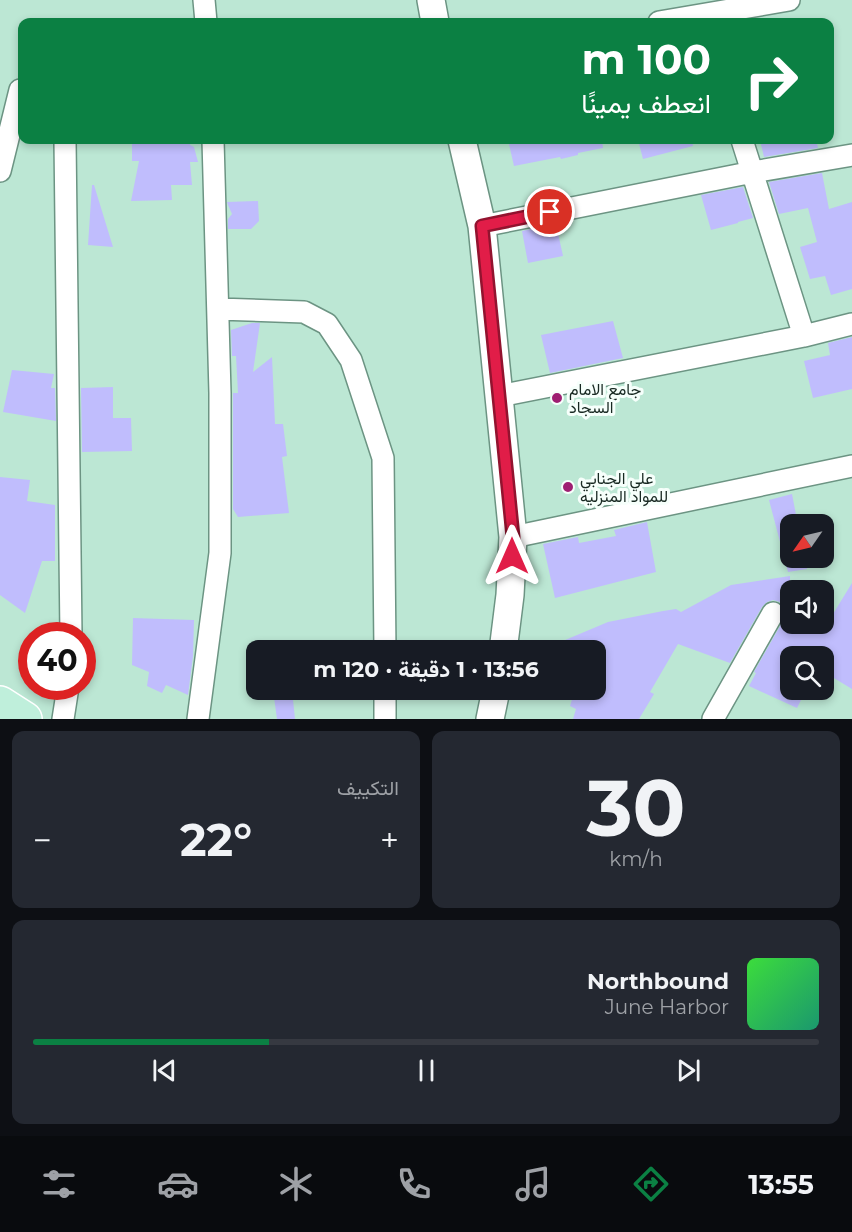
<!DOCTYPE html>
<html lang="ar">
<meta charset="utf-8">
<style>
:root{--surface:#171b24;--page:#242831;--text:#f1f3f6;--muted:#9ea1a6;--line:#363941;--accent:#0b8043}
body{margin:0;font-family:Montserrat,Vazirmatn,sans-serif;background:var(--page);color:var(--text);direction:rtl;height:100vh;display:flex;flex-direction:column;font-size:22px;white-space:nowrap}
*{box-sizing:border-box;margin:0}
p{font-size:20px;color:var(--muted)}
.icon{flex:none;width:33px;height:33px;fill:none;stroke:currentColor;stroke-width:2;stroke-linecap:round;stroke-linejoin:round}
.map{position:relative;height:719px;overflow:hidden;direction:ltr}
.panel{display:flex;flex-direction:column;gap:12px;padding:12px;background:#0d0f14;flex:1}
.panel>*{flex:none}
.banner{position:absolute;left:18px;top:18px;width:816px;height:126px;border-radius:12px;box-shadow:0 3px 9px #0003;direction:rtl;background:#0b8043;color:#fff;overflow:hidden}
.needle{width:39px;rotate:236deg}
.buttons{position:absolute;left:780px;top:514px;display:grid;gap:12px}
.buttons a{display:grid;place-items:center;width:54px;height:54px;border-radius:12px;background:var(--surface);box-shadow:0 3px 9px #0003;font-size:30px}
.speed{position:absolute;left:18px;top:622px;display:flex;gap:12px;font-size:30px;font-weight:700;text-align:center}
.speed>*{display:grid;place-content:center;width:78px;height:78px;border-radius:50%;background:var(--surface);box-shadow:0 3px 9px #0003;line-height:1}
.speed .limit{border:9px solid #d22;background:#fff;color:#111}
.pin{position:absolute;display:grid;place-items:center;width:51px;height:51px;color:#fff;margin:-26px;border:3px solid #fff;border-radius:50%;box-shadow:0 2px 6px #0007}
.me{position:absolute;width:66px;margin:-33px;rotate:0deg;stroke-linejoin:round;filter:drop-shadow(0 0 4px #0008)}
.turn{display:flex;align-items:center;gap:21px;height:126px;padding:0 24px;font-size:27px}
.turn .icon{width:78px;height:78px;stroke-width:2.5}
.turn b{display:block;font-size:42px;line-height:51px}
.big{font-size:45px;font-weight:700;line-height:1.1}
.panel .widget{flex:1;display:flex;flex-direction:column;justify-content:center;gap:9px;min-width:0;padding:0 21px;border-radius:12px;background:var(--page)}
.panel .dial{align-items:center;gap:0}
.dial b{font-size:78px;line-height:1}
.song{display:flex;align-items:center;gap:18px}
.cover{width:72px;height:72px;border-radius:9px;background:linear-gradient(135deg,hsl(120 70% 55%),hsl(160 70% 35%))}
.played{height:6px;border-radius:3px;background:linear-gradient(90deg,var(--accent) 30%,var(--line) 30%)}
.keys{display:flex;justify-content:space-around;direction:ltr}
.heat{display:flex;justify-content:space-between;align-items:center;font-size:33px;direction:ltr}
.panel .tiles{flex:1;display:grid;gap:12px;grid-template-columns:1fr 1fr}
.widget:last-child{grid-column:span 2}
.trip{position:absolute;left:246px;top:640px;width:360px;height:60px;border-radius:12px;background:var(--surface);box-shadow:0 3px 9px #0003;font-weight:700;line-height:60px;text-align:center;direction:rtl}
.dock{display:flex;height:96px;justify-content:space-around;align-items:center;background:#090b0e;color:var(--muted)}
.dock .icon{width:42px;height:42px}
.dock .active{color:var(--accent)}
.dock b{font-size:27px;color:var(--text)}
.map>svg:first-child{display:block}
.building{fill:#c0bdfd}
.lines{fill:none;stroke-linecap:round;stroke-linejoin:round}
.minor-casing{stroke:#6c9483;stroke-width:24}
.tertiary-casing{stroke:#6c9483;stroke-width:30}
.primary-casing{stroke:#fff;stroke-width:36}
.minor{stroke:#fff;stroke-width:21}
.tertiary{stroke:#fff;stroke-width:27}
.primary{stroke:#bfefdb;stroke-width:33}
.route-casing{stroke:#92132f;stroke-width:15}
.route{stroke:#e11d48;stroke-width:10}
.poi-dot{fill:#9f1f72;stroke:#f6fffb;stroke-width:2}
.labels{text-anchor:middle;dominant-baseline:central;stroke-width:6;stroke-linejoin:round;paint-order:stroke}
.poi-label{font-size:16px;fill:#182922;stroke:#f6fffb;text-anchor:start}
</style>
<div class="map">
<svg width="852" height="719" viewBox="0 0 852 719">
<rect width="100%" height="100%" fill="#bce7d4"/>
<path class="building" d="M132,140H191L190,145L194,147L198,162H190L192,185H171L172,200L131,201L139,161H132Z
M508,140H602L603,148L578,153V155L561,159L560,157L514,166Z
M638,140H692L693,146L643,159Z
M760,140H816L818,148L764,157Z
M822,173L829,209L852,202V289L831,295L825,276L810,279L800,247L817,242L808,208L779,214L769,182Z
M92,185H94L113,247L88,245Z
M743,187L753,218L738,222V223L711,230L701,195Z
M258,201L259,221L251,229H228V219L232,214L228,205L227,202Z
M556,224L563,256L528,263L522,231Z
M613,321L623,358L550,373L541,335Z
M252,323H260L253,372L272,357L275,424H283L287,456L282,457L289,513L238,517L233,509V393H238L236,356H232L231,330Z
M852,337V389L813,398L804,361L830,355L828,343Z
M12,370L54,374L51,388H55L56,421L3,412Z
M113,387V418H131L132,451L82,452L81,388Z
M0,477L30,480L27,501L55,505V561H42L25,613L0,595Z
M792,494L798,525H790V558H805L807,569L788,572L769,500Z
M647,522L656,572L555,598L543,544L578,537L579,543L616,536L614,530Z
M790,576V624H807L822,632L852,583V689L824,672V657H790V690H806L797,708L749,686L756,673L754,672L784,619L786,613L784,607L780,602L773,600L767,602L762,607L730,663L678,644L650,692L654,694L639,719H573L576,709L570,706L575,690H596V651H539L608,622L663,611L676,609L681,612L731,585Z
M133,618L194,620L193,656L188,695L166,685L162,693L147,686L149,672L132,665Z
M273,690H292L295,719H277Z"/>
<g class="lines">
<defs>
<path id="minor" d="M204,0L206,22
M659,22L789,0
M65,140L71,636
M742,140L804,336
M0,171L20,90
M482,226L753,172L852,155
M218,309L304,312L327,324L351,360L383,458L385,651
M499,396L804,336L852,324
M513,537L852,466
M385,690V719
M63,719L68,687
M198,719L220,553V393L213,140
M713,719L773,613"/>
<path id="tertiary" d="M431,0L435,22
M462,140L482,226L513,537L510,595L503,651
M490,719L496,690"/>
<path id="primary" d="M0,703L25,719"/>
</defs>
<use href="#minor" class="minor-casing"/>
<use href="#tertiary" class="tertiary-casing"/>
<use href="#primary" class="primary-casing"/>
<use href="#minor" class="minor"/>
<use href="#tertiary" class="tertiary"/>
<use href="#primary" class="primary"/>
</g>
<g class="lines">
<defs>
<path id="route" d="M512,556L513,537L482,226L550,212"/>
</defs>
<use href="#route" class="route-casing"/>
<use href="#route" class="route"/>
</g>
<g class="poi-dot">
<circle cx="557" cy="398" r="6"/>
<circle cx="568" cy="487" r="6"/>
</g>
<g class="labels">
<g class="poi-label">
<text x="569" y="389">جامع الامام<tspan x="569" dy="18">السجاد</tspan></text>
<text x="580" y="478">علي الجنابي<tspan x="580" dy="18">للمواد المنزليه</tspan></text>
</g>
</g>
</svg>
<div class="buttons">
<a><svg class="needle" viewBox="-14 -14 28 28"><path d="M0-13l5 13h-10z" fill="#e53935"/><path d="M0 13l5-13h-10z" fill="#9ea1a6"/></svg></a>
<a><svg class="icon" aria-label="sound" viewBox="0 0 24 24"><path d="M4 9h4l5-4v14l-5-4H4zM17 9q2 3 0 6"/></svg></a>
<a><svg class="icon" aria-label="search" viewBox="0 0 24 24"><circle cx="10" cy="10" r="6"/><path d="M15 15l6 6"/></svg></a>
</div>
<div class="speed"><div class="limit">40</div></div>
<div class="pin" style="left:550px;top:212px;background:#d93025"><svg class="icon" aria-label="arrive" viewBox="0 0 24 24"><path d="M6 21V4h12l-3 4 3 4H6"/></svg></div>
<svg class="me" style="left:512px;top:556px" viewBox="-20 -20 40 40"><path d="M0-17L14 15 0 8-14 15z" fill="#e11d48" stroke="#fff" stroke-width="4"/></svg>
<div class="trip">13:56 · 1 دقيقة · 120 m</div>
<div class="banner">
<div class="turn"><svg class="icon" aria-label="right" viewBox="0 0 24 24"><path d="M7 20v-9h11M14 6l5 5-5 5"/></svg><div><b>100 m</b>انعطف يمينًا</div></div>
</div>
</div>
<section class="panel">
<div class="tiles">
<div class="widget dial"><b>30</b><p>km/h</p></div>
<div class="widget"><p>التكييف</p>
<div class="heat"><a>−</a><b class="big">22°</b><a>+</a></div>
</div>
<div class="widget">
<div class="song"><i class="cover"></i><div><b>Northbound</b><p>June Harbor</p></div></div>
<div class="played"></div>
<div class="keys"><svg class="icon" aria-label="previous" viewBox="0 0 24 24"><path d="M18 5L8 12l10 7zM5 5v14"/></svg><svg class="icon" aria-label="pause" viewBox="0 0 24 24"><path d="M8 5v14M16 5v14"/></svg><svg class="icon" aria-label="next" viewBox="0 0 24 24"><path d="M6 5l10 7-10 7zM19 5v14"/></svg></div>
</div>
</div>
</section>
<nav class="dock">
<b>13:55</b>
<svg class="icon active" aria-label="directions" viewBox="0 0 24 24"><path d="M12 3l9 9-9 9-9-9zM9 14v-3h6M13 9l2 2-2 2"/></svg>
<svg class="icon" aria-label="music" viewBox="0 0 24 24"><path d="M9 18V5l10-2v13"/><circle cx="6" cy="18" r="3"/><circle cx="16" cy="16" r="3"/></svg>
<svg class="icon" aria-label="phone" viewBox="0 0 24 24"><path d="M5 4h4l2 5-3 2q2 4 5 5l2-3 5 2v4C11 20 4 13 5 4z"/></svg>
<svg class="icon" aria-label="climate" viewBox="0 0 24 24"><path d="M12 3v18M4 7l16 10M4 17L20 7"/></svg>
<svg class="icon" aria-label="car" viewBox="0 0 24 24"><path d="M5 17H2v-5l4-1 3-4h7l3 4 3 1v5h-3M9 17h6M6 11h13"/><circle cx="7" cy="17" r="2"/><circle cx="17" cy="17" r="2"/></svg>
<svg class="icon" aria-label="filters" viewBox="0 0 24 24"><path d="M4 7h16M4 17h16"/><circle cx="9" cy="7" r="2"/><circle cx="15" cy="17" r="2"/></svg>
</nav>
